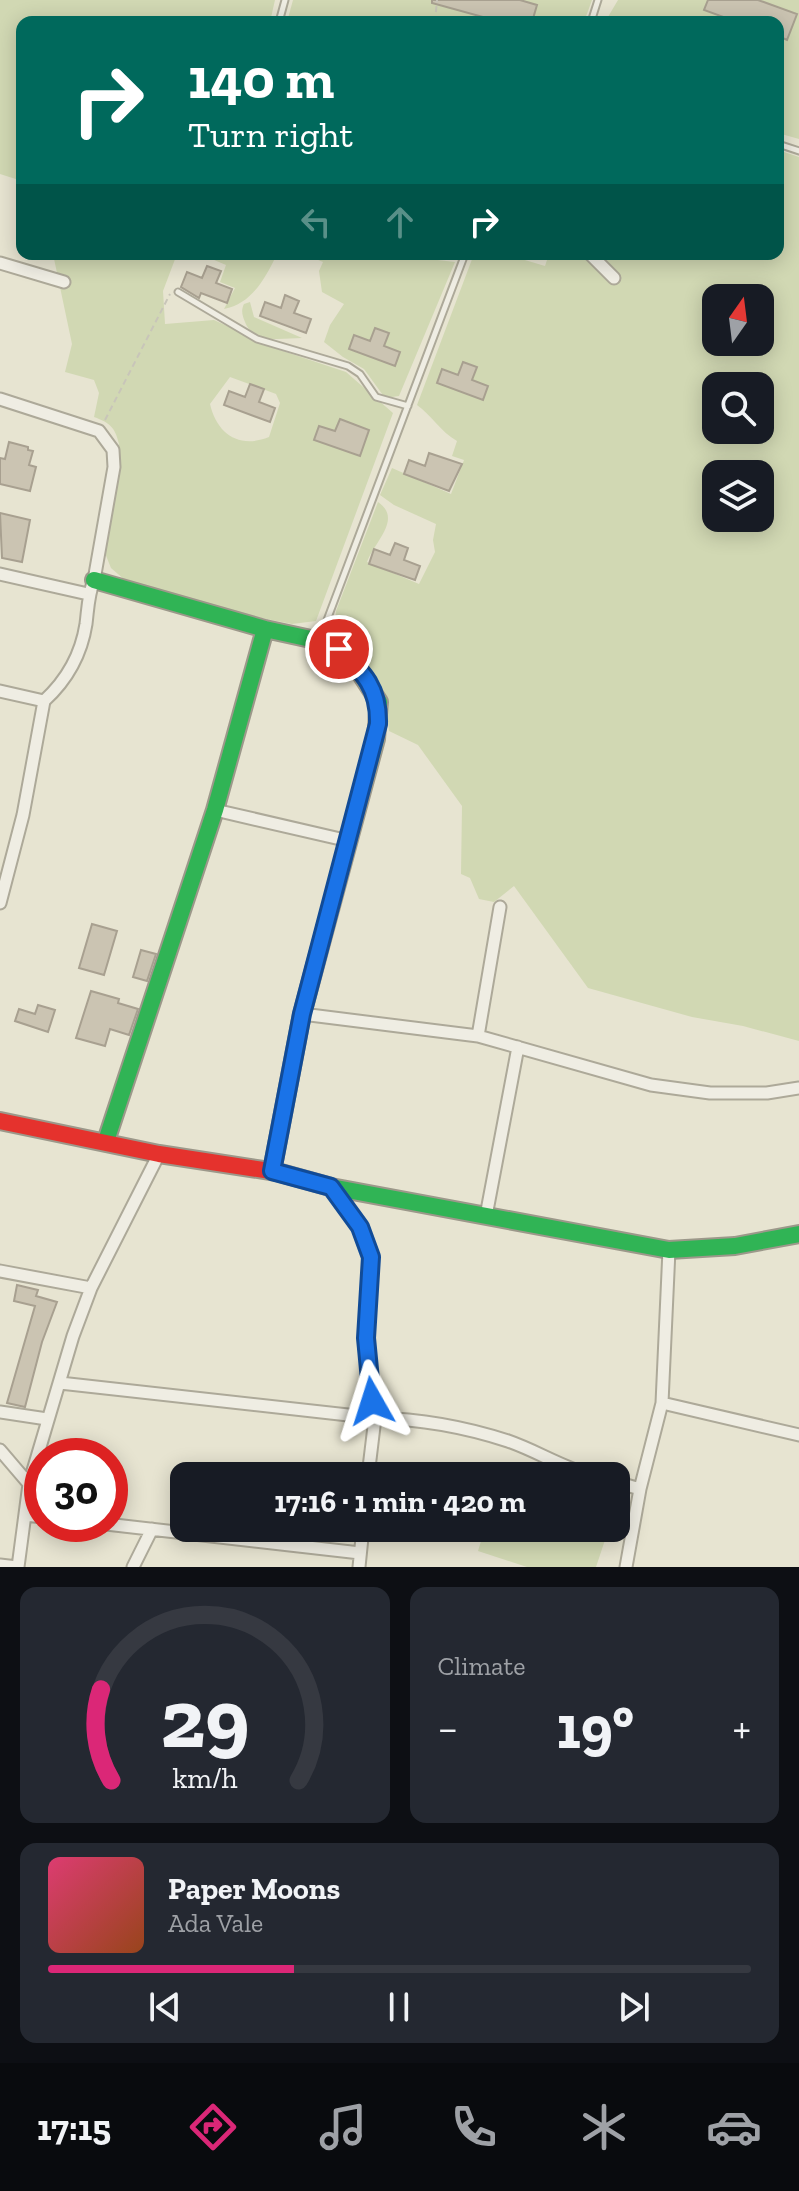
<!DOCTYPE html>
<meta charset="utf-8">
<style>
:root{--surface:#171b24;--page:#242831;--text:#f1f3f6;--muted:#9ea1a6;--line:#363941;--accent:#db2777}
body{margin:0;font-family:"Zilla Slab",serif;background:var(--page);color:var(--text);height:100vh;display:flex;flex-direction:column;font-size:30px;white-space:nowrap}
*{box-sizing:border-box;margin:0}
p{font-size:26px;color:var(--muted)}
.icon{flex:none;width:44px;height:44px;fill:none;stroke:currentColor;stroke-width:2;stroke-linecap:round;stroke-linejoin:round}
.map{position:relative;height:1567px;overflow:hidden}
.drawer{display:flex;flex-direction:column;gap:20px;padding:20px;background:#0d0f14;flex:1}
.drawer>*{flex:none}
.top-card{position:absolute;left:16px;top:16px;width:768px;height:244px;border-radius:16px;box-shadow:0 4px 20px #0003;background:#00695c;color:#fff;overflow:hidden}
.needle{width:52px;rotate:14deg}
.fabs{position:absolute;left:702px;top:284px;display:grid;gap:16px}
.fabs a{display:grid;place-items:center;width:72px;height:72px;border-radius:16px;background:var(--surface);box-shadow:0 4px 20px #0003;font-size:40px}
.speed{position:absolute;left:24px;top:1438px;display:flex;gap:16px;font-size:40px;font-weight:700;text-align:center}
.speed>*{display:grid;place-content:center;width:104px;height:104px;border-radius:50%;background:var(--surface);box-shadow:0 4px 20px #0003;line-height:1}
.speed .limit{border:12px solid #d22;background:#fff;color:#111}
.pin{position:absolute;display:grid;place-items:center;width:68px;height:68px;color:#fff;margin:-34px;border:4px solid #fff;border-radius:50%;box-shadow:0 2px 8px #0007}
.me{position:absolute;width:88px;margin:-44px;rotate:354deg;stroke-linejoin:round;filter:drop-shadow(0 0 6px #0008)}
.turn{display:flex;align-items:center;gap:28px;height:168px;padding:0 40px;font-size:36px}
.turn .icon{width:104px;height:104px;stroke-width:2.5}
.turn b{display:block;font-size:56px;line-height:68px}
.lanes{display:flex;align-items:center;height:76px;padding:0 40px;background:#0003;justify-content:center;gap:40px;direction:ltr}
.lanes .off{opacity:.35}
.big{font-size:60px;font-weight:800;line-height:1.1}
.drawer .card{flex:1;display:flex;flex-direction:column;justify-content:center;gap:12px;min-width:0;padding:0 28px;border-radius:16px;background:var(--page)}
.drawer .dial{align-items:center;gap:0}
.dial svg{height:208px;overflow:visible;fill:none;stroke:var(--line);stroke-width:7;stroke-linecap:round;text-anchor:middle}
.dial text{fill:var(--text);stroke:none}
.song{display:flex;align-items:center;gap:24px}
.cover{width:96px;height:96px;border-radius:12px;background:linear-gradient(135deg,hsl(340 70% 55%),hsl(20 70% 35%))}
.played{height:8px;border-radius:4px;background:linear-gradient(90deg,var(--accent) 35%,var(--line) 35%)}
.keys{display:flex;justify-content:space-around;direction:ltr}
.heat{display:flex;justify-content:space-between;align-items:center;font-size:44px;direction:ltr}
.drawer .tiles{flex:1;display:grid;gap:20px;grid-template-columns:1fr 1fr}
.card:last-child{grid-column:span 2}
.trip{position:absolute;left:170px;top:1462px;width:460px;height:80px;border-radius:16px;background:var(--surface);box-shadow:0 4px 20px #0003;font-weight:800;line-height:80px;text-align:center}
.tabs{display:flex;height:128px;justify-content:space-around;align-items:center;background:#090b0e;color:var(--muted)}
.tabs .icon{width:56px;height:56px}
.tabs .selected{color:var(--accent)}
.tabs b{font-size:36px;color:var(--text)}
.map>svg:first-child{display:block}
.green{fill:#d1d8b3;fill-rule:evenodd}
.building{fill:#cbc4b2;stroke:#a8a090;stroke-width:2}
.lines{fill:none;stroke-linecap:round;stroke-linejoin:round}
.lane-casing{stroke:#ada999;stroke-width:9}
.street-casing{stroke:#ada999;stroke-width:15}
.fast-casing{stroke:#9c988a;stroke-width:20}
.jam-casing{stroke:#9c988a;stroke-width:20}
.path{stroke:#c8c5b9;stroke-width:2;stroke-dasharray:6 4;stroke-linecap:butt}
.lane{stroke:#efede3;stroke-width:5}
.street{stroke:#efede3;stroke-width:11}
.fast{stroke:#30b455;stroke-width:16}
.jam{stroke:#e5322d;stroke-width:16}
.route-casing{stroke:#114b97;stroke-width:20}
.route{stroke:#1a73e8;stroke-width:14}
</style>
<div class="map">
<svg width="799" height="1567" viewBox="0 0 799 1567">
<rect width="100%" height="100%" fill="#e7e4d1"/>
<path class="green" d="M0,0H275L270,22H22V181L0,174Z
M293,0H592L584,22H287Z
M618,0H799V139L778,133V22H605Z
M778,150L799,157V1041L743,1026L692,1017L588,988L514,886L494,902L479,899L470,878L461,874L462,806L418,745L389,731L386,701L380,685L335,624L336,611L378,502C403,519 374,542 367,562L419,584L435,552L433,540L436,524L394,505L380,495L392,468L451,494L464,460L452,456L457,441C441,432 432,416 417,405L474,254H505L545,266L549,254H778ZM716,298H760V342H716ZM716,386H760V430H716ZM716,474H760V518H716Z
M53,254H177L163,291L165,324L214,320L277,349L346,372L393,413L316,621L292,624L252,616L126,581L111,568L105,553L119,444C115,427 110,423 94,417L99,393L94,380L65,372L72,344ZM230,377L276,394L280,403L269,437C239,449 217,434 210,404Z
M200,254H277C266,277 252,304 224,309L235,288L220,282L226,265Z
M304,254H413L420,258L455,262L399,396L385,398L364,369L343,357L324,342L330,325L344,304L322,292L319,271L323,262Z
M250,302L254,317L302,338C282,338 254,345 245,322C242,315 241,310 244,304Z
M485,1528H609L596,1567H527L478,1551Z"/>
<path class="building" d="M432,0H520L537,5L532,22H501L432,3Z
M708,0H758L797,14L787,40L778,36V22H737L704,10Z
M207,266L221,271L216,283L232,289L227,303L201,293L199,298L181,287L187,272L202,278Z
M285,295L299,301L294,313L311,319L306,333L260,316L265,302L281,308Z
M375,328L389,333L384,346L400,352L395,366L349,349L354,335L370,341Z
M463,362L477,367L472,380L488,386L483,400L437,383L442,369L458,375Z
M250,384L264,389L259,402L275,408L270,422L224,405L229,391L245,397Z
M340,419L369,430L360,456L314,440L319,426L335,431Z
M9,442L28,447V450L33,451L29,465L36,467L30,491L0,484V458L5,459Z
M429,453L462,464L449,491L404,474L409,460L425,466Z
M0,513L30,520L22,562L2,558Z
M395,543L408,548L404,560L420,566L415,580L369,564L374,549L390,555Z
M92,924L117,931L104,975L79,968Z
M141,950L156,954L147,981L133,977Z
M91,991L119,999L118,1003L138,1009L129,1035L110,1029L105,1046L76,1038Z
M38,1005L55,1010L48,1032L15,1021L19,1009L35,1014Z
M17,1285L38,1290L36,1296L57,1302L42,1342L25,1407L7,1403L35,1306L14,1301Z"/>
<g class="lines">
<defs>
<path id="lane" d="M279,22L285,0
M591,22L598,0
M778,144L799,151
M178,292L257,339L348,366L360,374L376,397L408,406
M321,636L465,254"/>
<path id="street" d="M590,254L614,278
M0,263L64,282
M0,399L99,431L113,450L114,467L94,580C88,595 88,608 86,624C81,656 67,680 44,701L0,691
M0,574L88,594
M215,810L349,841
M0,903L23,815L44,701
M302,1014L478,1036L651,1085L710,1093H767L799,1088
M478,1036L500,907
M331,1187L360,1227L371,1257L366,1338L375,1418C419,1419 465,1427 508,1441C537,1451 563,1468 593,1476
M486,1216L518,1047
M669,1250L662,1403L799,1435
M0,1271L91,1288
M60,1383L375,1418L368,1476
M0,1412L47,1419
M0,1450L29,1484
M616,1482L640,1489
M26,1515L42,1517
M106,1524L360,1553
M0,1565L17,1567
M18,1567L29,1484L73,1336L91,1288L159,1154
M133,1567L152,1529
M359,1567L363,1528
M626,1567L640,1489L662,1403"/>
<path id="fast" d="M94,580L265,629L320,641L339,649L355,665L379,702L376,739L302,1014L272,1171
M106,1141L215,810L265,629
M277,1172L331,1187L669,1250L735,1246L799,1234"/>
<path id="jam" d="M0,1121L159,1154L277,1172"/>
</defs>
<use href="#lane" class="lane-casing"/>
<use href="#street" class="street-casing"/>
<use href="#fast" class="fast-casing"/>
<use href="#jam" class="jam-casing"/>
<path class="path" d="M435,22L437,0
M105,420L170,294"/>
<use href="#lane" class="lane"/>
<use href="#street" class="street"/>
<use href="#fast" class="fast"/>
<use href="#jam" class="jam"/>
</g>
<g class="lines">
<defs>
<path id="route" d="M339,649C364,673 379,688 378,724L302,1014L272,1171L331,1187L360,1227L371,1257L366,1338L372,1401"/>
</defs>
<use href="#route" class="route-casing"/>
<use href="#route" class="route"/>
</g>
</svg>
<div class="fabs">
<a><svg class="needle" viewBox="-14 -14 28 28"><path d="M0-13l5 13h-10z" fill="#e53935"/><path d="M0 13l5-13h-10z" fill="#9ea1a6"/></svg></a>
<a><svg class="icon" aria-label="search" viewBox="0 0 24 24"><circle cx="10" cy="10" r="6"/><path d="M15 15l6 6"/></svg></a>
<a><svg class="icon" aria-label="layers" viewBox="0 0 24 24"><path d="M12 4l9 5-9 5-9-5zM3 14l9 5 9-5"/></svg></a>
</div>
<div class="speed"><div class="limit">30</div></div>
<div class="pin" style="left:339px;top:649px;background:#d93025"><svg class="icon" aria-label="arrive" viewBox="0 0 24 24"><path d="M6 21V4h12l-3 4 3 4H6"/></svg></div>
<svg class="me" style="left:372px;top:1401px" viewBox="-20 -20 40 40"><path d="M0-17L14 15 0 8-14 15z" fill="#1a73e8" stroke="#fff" stroke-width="4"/></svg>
<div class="trip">17:16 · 1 min · 420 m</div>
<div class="top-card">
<div class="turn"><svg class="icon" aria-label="right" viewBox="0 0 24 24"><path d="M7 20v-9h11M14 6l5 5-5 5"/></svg><div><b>140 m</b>Turn right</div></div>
<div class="lanes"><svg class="icon off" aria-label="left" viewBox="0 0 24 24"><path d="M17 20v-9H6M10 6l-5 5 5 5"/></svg><svg class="icon off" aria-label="ahead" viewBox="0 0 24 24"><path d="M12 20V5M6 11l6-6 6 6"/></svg><svg class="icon" aria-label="right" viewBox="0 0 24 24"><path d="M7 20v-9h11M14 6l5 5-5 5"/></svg></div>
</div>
</div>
<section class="drawer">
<div class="tiles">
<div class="card dial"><svg viewBox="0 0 100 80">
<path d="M14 69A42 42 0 1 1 86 69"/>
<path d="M14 69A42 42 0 0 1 10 34" stroke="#db2777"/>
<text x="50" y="56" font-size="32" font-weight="700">29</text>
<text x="50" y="72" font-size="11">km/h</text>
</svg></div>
<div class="card"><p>Climate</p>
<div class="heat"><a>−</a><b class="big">19°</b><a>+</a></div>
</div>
<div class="card">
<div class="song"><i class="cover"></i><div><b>Paper Moons</b><p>Ada Vale</p></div></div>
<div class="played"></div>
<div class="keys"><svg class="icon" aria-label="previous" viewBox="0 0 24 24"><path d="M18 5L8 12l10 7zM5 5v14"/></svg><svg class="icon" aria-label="pause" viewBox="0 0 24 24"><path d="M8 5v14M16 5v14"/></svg><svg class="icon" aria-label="next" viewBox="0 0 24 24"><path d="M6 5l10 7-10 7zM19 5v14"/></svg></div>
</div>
</div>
</section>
<nav class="tabs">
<b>17:15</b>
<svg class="icon selected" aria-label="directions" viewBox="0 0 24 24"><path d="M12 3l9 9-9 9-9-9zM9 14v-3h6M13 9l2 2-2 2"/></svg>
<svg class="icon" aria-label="music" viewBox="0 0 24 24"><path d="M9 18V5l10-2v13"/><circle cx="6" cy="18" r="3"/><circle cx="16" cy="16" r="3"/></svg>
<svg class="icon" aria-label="phone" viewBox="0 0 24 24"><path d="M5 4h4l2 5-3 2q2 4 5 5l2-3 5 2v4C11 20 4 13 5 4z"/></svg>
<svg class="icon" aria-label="climate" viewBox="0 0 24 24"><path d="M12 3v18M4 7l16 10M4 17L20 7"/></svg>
<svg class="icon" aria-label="car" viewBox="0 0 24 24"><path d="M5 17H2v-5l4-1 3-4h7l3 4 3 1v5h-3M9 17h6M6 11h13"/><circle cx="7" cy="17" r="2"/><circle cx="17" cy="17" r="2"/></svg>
</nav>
